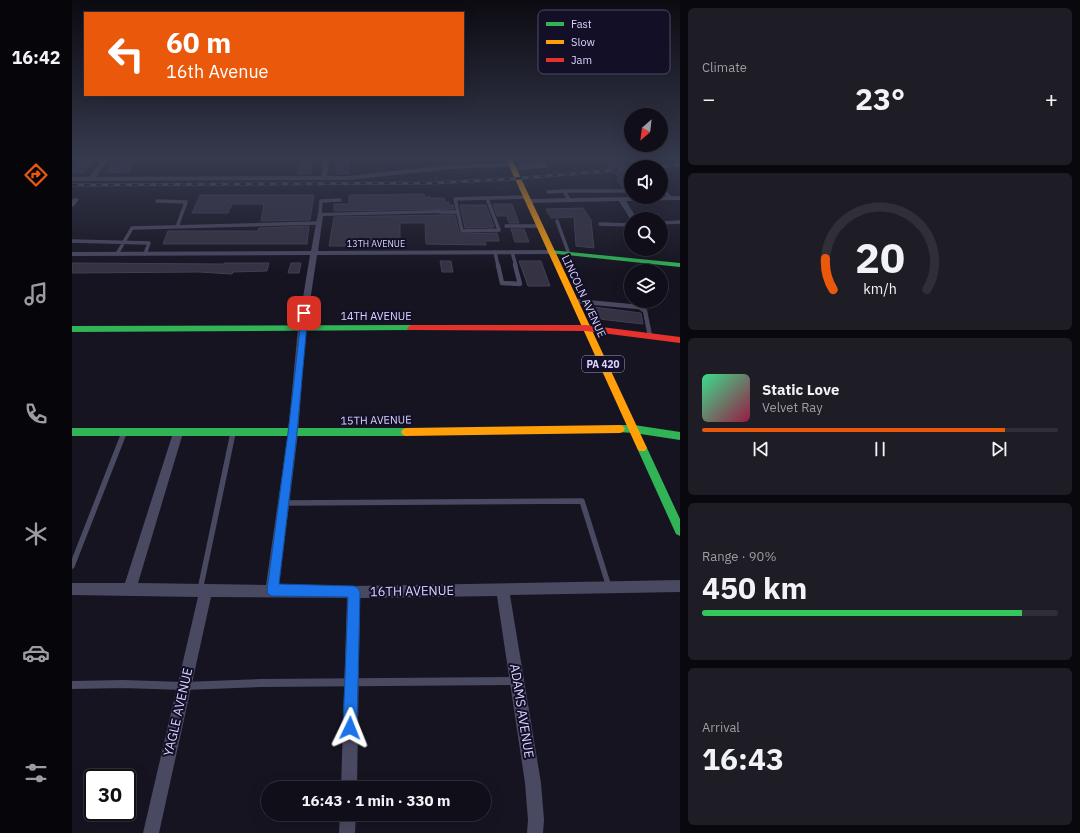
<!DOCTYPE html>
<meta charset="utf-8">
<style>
:root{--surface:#100f19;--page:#1e1d26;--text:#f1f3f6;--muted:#9c9ca2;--line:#302f38;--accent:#ea580c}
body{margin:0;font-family:"IBM Plex Sans",sans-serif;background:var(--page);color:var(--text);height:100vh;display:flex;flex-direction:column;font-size:15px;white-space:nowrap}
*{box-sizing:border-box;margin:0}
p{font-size:13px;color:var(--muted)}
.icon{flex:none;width:22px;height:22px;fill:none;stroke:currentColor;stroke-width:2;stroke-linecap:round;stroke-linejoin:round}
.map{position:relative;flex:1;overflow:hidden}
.drawer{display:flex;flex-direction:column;gap:8px;padding:8px;background:#09080e;width:400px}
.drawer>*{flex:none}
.guide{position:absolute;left:12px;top:12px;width:380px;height:84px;border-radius:0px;box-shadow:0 4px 16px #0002,0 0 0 1px var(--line);background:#ea580c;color:#fff;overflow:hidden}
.needle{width:26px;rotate:208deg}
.fabs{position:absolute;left:552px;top:108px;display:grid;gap:8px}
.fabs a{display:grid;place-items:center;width:44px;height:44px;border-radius:50%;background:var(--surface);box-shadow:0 4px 16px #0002,0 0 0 1px var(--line);font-size:20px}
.speed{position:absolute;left:12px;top:769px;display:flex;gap:8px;font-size:20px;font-weight:700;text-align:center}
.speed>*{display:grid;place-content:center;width:52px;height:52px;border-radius:50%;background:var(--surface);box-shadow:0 4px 16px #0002,0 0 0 1px var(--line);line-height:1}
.speed .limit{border:2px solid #111;border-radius:6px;background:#fff;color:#111}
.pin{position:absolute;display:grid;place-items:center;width:34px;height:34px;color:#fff;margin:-17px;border-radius:8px;box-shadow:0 2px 6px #0006}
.me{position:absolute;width:44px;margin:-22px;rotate:2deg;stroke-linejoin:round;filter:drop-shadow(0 0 3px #0008)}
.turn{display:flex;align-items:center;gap:14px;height:84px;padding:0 16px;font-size:18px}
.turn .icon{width:52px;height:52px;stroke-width:2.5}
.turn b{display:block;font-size:28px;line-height:34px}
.big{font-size:30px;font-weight:800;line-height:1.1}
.drawer .widget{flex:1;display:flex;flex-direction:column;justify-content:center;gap:6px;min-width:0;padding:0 14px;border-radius:6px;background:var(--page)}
.drawer .dial{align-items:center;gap:0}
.dial svg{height:104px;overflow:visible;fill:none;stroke:var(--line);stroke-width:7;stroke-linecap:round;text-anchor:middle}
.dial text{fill:var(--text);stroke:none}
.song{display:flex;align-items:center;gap:12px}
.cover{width:48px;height:48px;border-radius:6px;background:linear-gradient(135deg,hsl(150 70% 55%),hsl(340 70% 35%))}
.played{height:4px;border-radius:2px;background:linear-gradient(90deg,var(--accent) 85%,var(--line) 85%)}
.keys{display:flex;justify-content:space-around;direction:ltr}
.heat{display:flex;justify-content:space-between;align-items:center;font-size:22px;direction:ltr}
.charge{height:6px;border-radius:3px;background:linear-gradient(90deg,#34c759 90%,var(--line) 0)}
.trip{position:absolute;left:189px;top:781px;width:230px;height:40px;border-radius:20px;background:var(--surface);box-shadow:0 4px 16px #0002,0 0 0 1px var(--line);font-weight:800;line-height:40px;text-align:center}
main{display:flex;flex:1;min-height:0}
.menu{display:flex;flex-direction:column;width:72px;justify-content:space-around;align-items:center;background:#06060a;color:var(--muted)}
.menu .icon{width:28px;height:28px}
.menu .selected{color:var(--accent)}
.menu b{font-size:18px;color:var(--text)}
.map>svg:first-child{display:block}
.building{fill:#343243;stroke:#433f54}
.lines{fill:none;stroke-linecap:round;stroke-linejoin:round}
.path{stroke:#44505f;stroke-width:1;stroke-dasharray:1.5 2;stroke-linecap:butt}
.lane-far3{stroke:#4a4962;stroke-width:3.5}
.lane-far2{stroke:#4a4962;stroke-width:4.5}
.lane-far1{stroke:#4a4962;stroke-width:5.5}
.lane{stroke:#4a4962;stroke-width:8}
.street{fill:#4a4962;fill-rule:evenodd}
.fast{fill:#30b455;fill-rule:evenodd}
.slow{fill:#ff9f0a;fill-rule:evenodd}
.jam{fill:#e5322d;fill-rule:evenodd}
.rail-casing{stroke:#43596b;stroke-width:3}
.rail{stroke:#130f26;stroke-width:2;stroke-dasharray:6;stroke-linecap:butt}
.route{fill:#1a73e8;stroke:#114b97}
.labels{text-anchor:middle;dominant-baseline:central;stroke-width:4;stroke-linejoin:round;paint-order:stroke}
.far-street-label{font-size:9px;fill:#d9d4ff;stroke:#130f26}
.shield{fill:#130f26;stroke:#9e99be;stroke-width:1}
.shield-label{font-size:10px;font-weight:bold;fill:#d9d4ff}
.street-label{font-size:11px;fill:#d9d4ff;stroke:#130f26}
.near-street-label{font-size:13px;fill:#d9d4ff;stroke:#130f26}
.key{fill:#130f26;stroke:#4e4a67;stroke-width:1}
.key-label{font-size:11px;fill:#d9d4ff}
</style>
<main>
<nav class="menu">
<b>16:42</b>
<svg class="icon selected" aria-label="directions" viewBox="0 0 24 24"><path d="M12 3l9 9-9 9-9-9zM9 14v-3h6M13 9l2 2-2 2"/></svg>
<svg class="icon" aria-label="music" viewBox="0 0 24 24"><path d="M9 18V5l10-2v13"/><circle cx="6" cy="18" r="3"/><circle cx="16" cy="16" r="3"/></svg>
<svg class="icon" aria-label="phone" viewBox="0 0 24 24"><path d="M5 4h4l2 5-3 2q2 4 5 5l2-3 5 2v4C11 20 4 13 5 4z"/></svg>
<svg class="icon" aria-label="climate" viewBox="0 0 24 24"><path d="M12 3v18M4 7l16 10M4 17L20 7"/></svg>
<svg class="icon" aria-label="car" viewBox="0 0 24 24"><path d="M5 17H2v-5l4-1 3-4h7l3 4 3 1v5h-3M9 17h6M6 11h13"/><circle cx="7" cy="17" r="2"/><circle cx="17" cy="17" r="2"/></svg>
<svg class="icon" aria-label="filters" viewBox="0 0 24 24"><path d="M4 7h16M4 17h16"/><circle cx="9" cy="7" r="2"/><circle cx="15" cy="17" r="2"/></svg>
</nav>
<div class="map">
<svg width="608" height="833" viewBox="0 0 608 833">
<rect width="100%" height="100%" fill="#161421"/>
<path class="building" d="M239,157L238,163H241L239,174H225L229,158Z
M266,157H278L276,174H264Z
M530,157H547L559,172V188H551L545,179H548Z
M13,158H23L11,173H0V170Z
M46,158H58L57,160H64L56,172L35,173Z
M352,194L353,197H358V198H372L373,202H377V205H381L382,209L262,211V204H277V195Z
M128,195H242L238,220L189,221L192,204H160L156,213H120Z
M421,204H440L447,223H437L435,216H425Z
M388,205H414L422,227L393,228Z
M511,208L519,220L522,248L504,246L502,217L479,218L474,209Z
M366,215H383L387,232L389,234L425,233L427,241H413L414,245L354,244L353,223H328V245L295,244V246H257L262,217Z
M237,226L235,244H91L96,231H186L187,228Z
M439,229H452L457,242H443Z
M368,261H379L381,272H370Z
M447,261H469L478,286H456Z
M0,263L152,264V263H197L195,271L161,272L160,274L127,272L0,273Z
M219,263H229L227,273H216Z
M521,307L569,313L571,324L527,319Z"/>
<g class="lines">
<path class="path" d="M363,176L365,181
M412,179L414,176L423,173
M427,187L434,191"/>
<path class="lane-far3" d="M556,157L562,164H572L566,157
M452,168L450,164L471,163L473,166
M441,169L473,166
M589,188L599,198
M492,191H559
M476,192L492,191L497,200
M415,198L427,230L390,231L383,199Z
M415,198L454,197
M85,201L114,202L105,227
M368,212H386
M248,214L249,201L268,200
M485,221L497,254
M589,223L608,222
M528,224L559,225
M434,226H467
M0,241L77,243L73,254
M423,252L426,266
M440,252L444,266
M45,254L60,228L246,223"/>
<path class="lane-far2" d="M426,265L430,283L448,284L443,265
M503,301L567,307L573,311L578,336"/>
<path class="lane-far1" d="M212,503L510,501L537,587
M0,566L52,433
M128,590L161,433"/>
<path class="lane" d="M0,685L51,684L112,686L189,683L443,681"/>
<path class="street" d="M32,157H38L24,177L249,176L252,157H258L255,176H277L377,165L440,163L443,165L440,167L377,169L277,180L0,181V177H17Z
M608,196V200L554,201L565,219L559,220L547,201L456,203L453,201L456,199Z
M2,198L7,199L2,206L0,207V200Z
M368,210L371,212L370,213L251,216L246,251L478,250L482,252L478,254L245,255L234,328L226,433L207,585L282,586L608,580V592L438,595L469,783L472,820L471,833H455L456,820L453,783L425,596L288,598L285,788H269L275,598L139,597L87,833H71L126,597L0,595V583H53L101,433L102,430H110L111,433L66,583L194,585L216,433L226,328L238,255L0,256V252L239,251L246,213Z
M268,814H284L283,833H267Z"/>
<path class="fast" d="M478,250L608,263V267L476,253L475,252Z
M339,325L343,328L342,330L0,332V326Z
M548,425H562L608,432V440L562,433L545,432L543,429L545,426Z
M0,428H334L337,429L339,432L337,435L334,436H0Z
M570,444L573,445L575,448L608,519V536L604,534L565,448L567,445Z"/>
<path class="slow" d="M433,157H439L575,448L573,451H567L565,448Z
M548,425L551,426L553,429L551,432L548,433L334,436L331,435L329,432L331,429L334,428Z"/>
<path class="jam" d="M339,325H514L608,337V343L514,331L336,330L335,328Z"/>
<defs>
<path id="rail" d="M584,167L608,165
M0,185L360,183L438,179L559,169"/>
</defs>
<use href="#rail" class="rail-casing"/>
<use href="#rail" class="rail"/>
</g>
<linearGradient id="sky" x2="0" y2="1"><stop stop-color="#0c0b12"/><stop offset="0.58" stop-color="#363a4e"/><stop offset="1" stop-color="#363a4e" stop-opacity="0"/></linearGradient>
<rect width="608" height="273" fill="url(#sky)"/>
<path class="route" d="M230,311H232L236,313L225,433L207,584L282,586L286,588L288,592L285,728L283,732L278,734L273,732L271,728L276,597L200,596L196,594L195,590L216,433Z"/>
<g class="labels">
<g class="far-street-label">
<text x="304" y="243">13TH AVENUE</text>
</g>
<rect class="shield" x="510" y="356" width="42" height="16" rx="3"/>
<g class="shield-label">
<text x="531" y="364">PA 420</text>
</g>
<g class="street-label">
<text transform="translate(512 296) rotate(65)">LINCOLN AVENUE</text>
<text x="304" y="316">14TH AVENUE</text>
<text transform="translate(304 420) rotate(-1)">15TH AVENUE</text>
</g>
<g class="near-street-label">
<text transform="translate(340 591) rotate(-1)">16TH AVENUE</text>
<text transform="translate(450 711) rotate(81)">ADAMS AVENUE</text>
<text transform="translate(106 712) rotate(-77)">YAGLE AVENUE</text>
</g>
</g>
<rect x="466" y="10" width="132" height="64" rx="6" class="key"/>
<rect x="474" y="22" width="18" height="4" fill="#30b455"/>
<rect x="474" y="40" width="18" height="4" fill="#ff9f0a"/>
<rect x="474" y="58" width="18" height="4" fill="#e5322d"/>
<g class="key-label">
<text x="499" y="28">Fast</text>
<text x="499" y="46">Slow</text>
<text x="499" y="64">Jam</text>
</g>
</svg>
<div class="fabs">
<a><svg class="needle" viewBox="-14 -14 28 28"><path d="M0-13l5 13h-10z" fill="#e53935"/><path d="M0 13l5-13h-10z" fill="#9c9ca2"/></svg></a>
<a><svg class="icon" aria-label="sound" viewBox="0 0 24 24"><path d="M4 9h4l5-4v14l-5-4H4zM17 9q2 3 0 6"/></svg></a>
<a><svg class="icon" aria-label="search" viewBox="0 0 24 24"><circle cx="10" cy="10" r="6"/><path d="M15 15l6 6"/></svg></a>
<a><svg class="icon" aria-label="layers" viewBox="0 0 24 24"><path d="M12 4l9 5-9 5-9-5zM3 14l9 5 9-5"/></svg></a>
</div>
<div class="speed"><div class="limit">30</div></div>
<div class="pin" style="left:232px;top:313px;background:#d93025"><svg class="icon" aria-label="arrive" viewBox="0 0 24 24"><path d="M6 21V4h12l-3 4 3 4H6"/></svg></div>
<svg class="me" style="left:278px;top:728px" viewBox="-20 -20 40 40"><path d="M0-17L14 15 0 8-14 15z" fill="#1a73e8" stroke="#fff" stroke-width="4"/></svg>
<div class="trip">16:43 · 1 min · 330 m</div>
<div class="guide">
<div class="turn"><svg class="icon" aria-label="left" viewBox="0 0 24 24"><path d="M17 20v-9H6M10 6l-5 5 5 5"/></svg><div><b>60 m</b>16th Avenue</div></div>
</div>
</div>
<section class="drawer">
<div class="widget"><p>Climate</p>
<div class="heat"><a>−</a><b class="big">23°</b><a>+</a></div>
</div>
<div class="widget dial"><svg viewBox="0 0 100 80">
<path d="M14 69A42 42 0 1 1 86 69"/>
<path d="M14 69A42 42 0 0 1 8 45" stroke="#ea580c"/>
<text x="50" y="56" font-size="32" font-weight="700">20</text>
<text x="50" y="72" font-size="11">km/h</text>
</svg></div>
<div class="widget">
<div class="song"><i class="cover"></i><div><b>Static Love</b><p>Velvet Ray</p></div></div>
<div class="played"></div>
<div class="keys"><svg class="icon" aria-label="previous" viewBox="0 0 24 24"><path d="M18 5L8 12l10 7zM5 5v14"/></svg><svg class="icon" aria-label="pause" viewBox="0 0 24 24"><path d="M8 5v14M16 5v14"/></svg><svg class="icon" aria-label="next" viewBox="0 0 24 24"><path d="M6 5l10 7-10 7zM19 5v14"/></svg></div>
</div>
<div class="widget"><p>Range · 90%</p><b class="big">450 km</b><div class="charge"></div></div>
<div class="widget"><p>Arrival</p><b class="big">16:43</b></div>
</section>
</main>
